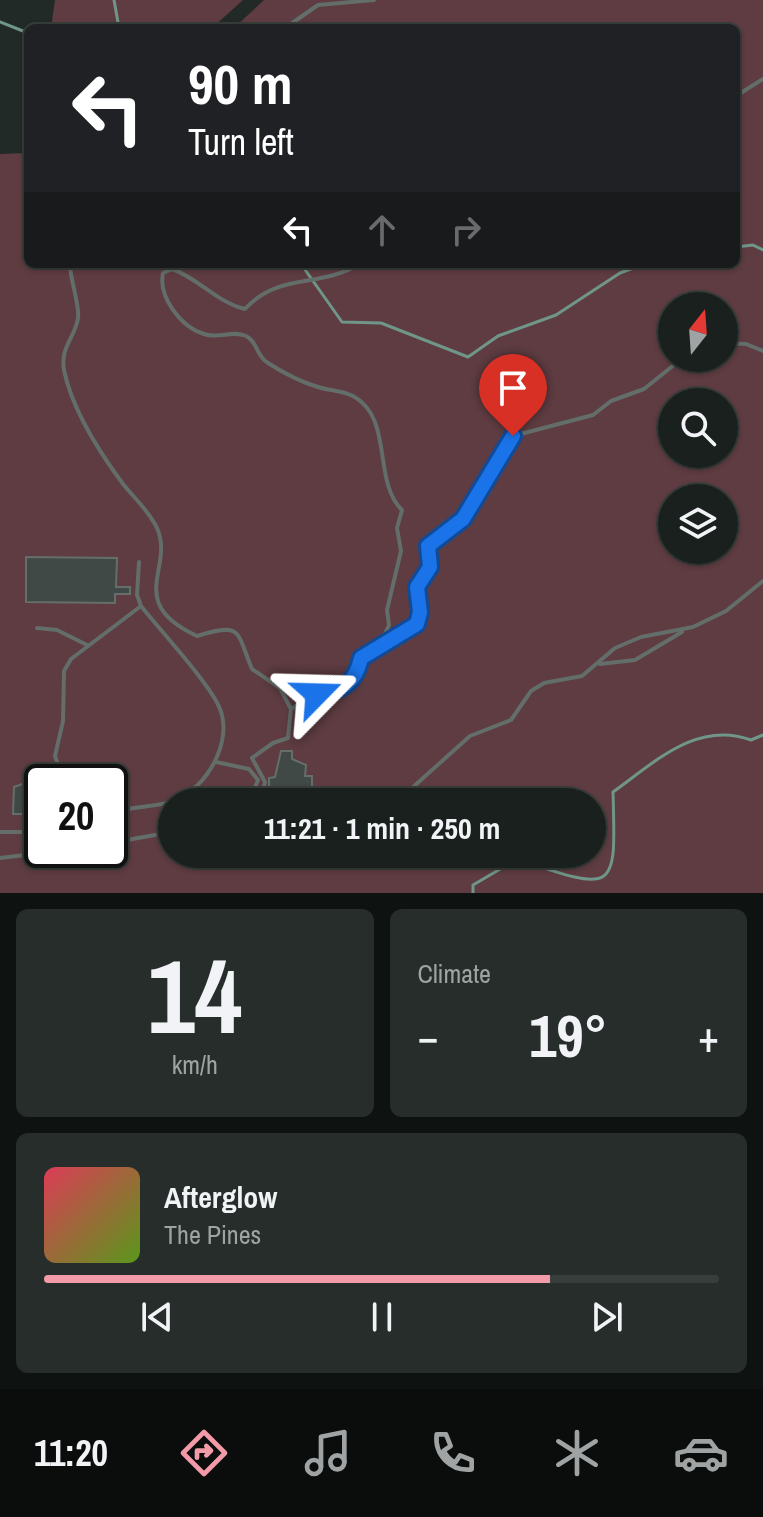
<!DOCTYPE html>
<meta charset="utf-8">
<style>
:root{--surface:#1a201d;--page:#272d2a;--text:#f1f3f6;--muted:#9fa3a4;--line:#383e3b;--accent:#f39aa9}
body{margin:0;font-family:"Archivo Narrow",sans-serif;background:var(--page);color:var(--text);height:100vh;display:flex;flex-direction:column;font-size:30px;white-space:nowrap}
*{box-sizing:border-box;margin:0}
p{font-size:26px;color:var(--muted)}
.icon{flex:none;width:44px;height:44px;fill:none;stroke:currentColor;stroke-width:2;stroke-linecap:round;stroke-linejoin:round}
.map{position:relative;height:893px;overflow:hidden}
.details{display:flex;flex-direction:column;gap:16px;padding:16px;background:#0e1210;flex:1}
.details>*{flex:none}
.banner{position:absolute;left:24px;top:24px;width:716px;height:244px;border-radius:12px;box-shadow:0 2px 6px #0004,0 0 0 2px var(--line);background:#202124;color:#fff;overflow:hidden}
.needle{width:52px;rotate:17deg}
.fabs{position:absolute;left:658px;top:292px;display:grid;gap:16px}
.fabs a{display:grid;place-items:center;width:80px;height:80px;border-radius:50%;background:var(--surface);box-shadow:0 2px 6px #0004,0 0 0 2px var(--line);font-size:40px}
.speed{position:absolute;left:24px;top:764px;display:flex;gap:16px;font-size:40px;font-weight:700;text-align:center}
.speed>*{display:grid;place-content:center;width:104px;height:104px;border-radius:50%;background:var(--surface);box-shadow:0 2px 6px #0004,0 0 0 2px var(--line);line-height:1}
.speed .limit{border:4px solid #111;border-radius:12px;background:#fff;color:#111}
.pin{position:absolute;display:grid;place-items:center;width:68px;height:68px;color:#fff;margin:-82px -34px;border-radius:50% 50% 50% 0;rotate:-45deg;box-shadow:0 0 8px #0007}
.pin .icon{rotate:45deg}
.me{position:absolute;width:88px;margin:-44px;rotate:68deg;stroke-linejoin:round;filter:drop-shadow(0 0 6px #0008)}
.turn{display:flex;align-items:center;gap:28px;height:168px;padding:0 32px;font-size:36px}
.turn .icon{width:104px;height:104px;stroke-width:2.5}
.turn b{display:block;font-size:56px;line-height:68px}
.lanes{display:flex;align-items:center;height:76px;padding:0 32px;background:#0003;justify-content:center;gap:40px;direction:ltr}
.lanes .off{opacity:.35}
.big{font-size:60px;font-weight:700;line-height:1.1}
.details .widget{flex:1;display:flex;flex-direction:column;justify-content:center;gap:12px;min-width:0;padding:0 28px;border-radius:12px;background:var(--page)}
.details .dial{align-items:center;gap:0}
.dial b{font-size:104px;line-height:1}
.song{display:flex;align-items:center;gap:24px}
.cover{width:96px;height:96px;border-radius:12px;background:linear-gradient(135deg,hsl(350 70% 55%),hsl(90 70% 35%))}
.played{height:8px;border-radius:4px;background:linear-gradient(90deg,var(--accent) 75%,var(--line) 75%)}
.keys{display:flex;justify-content:space-around;direction:ltr}
.heat{display:flex;justify-content:space-between;align-items:center;font-size:44px;direction:ltr}
.details .tiles{flex:1;display:grid;gap:16px;grid-template-columns:1fr 1fr}
.widget:last-child{grid-column:span 2}
.trip{position:absolute;left:158px;top:788px;width:448px;height:80px;border-radius:40px;background:var(--surface);box-shadow:0 2px 6px #0004,0 0 0 2px var(--line);font-weight:700;line-height:80px;text-align:center}
.menu{display:flex;height:128px;justify-content:space-around;align-items:center;background:#0a0d0c;color:var(--muted)}
.menu .icon{width:56px;height:56px}
.menu .on{color:var(--accent)}
.menu b{font-size:36px;color:var(--text)}
.map>svg:first-child{display:block}
.green{fill:#5e3c41;fill-rule:evenodd}
.lines{fill:none;stroke-linecap:round;stroke-linejoin:round}
.stream{stroke:#6f9689;stroke-width:3}
.building{fill:#404945;stroke:#646e6a;stroke-width:2}
.service{stroke:#636d69;stroke-width:4}
.route-casing{stroke:#114b97;stroke-width:20}
.route{stroke:#1a73e8;stroke-width:14}
</style>
<div class="map">
<svg width="763" height="893" viewBox="0 0 763 893">
<rect width="100%" height="100%" fill="#222a27"/>
<path class="green" d="M55,0H243L212,28H51Z
M264,0H763V893H0V154L28,153V264H736V28H234ZM672,306H724V358H672ZM672,402H724V454H672ZM672,498H724V550H672ZM42,782H110V850H42ZM172,802H592V854H172Z"/>
<g class="lines">
<path class="stream" d="M114,0L119,28
M0,22L28,33
M736,247L753,245L763,250
M301,264L342,322L381,323L468,357L498,336L556,315L620,273L644,264
M473,893V885L517,859C617,893 616,893 613,792C655,762 697,720 751,740L763,735"/>
</g>
<path class="building" d="M26,557L117,558L116,587H130V594H115V603L26,602Z
M281,751H292V759L306,765L305,776H312V793L304,792L307,802H277L274,791H269V778L275,777Z
M22,784L34,787V805L27,806V814H13L14,787Z"/>
<g class="lines">
<path class="service" d="M285,28L318,5L374,0
M736,96L763,79
M70,264C70,280 80,305 78,318C75,338 60,347 64,370C72,409 100,453 123,484C135,499 149,511 157,528C175,568 124,602 197,636C243,622 236,631 252,669L280,688L291,709C299,705 306,699 314,695C339,686 354,688 361,658L417,624C422,611 416,602 417,590C420,570 434,572 428,546L463,519L513,436L593,415L611,401L644,389L679,361L694,358
M360,264C317,289 279,272 245,309C218,303 198,278 172,269L163,273C158,297 181,327 204,334C218,339 233,330 246,336C258,342 256,356 268,363C282,372 301,382 318,387C330,391 341,390 353,396C394,418 372,481 402,510L397,528L401,551L387,610L389,625L381,643
M724,343L746,344L763,351
M37,628L57,630L87,645
M600,664L635,660L682,632
M216,762L249,769L258,780L249,802
M64,782L55,756L63,721L64,671L71,659L141,606
M194,790L216,802
M255,802L262,794L265,782L252,758L273,743L288,738L291,709
M391,802L403,796L470,736L511,720L531,691L544,683L582,676L615,648L641,637L693,627L726,611L763,581
M110,814C132,805 158,808 176,800C207,787 233,742 220,709C211,685 159,629 141,606L137,595L139,562
M0,832H42
M110,843L172,832
M0,858L68,850"/>
</g>
<g class="lines">
<defs>
<path id="route" d="M317,694C342,692 356,682 361,658L417,624L420,612L417,587L430,567L428,546L463,519L513,436"/>
</defs>
<use href="#route" class="route-casing"/>
<use href="#route" class="route"/>
</g>
</svg>
<div class="fabs">
<a><svg class="needle" viewBox="-14 -14 28 28"><path d="M0-13l5 13h-10z" fill="#e53935"/><path d="M0 13l5-13h-10z" fill="#9fa3a4"/></svg></a>
<a><svg class="icon" aria-label="search" viewBox="0 0 24 24"><circle cx="10" cy="10" r="6"/><path d="M15 15l6 6"/></svg></a>
<a><svg class="icon" aria-label="layers" viewBox="0 0 24 24"><path d="M12 4l9 5-9 5-9-5zM3 14l9 5 9-5"/></svg></a>
</div>
<div class="speed"><div class="limit">20</div></div>
<div class="pin" style="left:513px;top:436px;background:#d93025"><svg class="icon" aria-label="arrive" viewBox="0 0 24 24"><path d="M6 21V4h12l-3 4 3 4H6"/></svg></div>
<svg class="me" style="left:317px;top:694px" viewBox="-20 -20 40 40"><path d="M0-17L14 15 0 8-14 15z" fill="#1a73e8" stroke="#fff" stroke-width="4"/></svg>
<div class="trip">11:21 · 1 min · 250 m</div>
<div class="banner">
<div class="turn"><svg class="icon" aria-label="left" viewBox="0 0 24 24"><path d="M17 20v-9H6M10 6l-5 5 5 5"/></svg><div><b>90 m</b>Turn left</div></div>
<div class="lanes"><svg class="icon" aria-label="left" viewBox="0 0 24 24"><path d="M17 20v-9H6M10 6l-5 5 5 5"/></svg><svg class="icon off" aria-label="ahead" viewBox="0 0 24 24"><path d="M12 20V5M6 11l6-6 6 6"/></svg><svg class="icon off" aria-label="right" viewBox="0 0 24 24"><path d="M7 20v-9h11M14 6l5 5-5 5"/></svg></div>
</div>
</div>
<section class="details">
<div class="tiles">
<div class="widget dial"><b>14</b><p>km/h</p></div>
<div class="widget"><p>Climate</p>
<div class="heat"><a>−</a><b class="big">19°</b><a>+</a></div>
</div>
<div class="widget">
<div class="song"><i class="cover"></i><div><b>Afterglow</b><p>The Pines</p></div></div>
<div class="played"></div>
<div class="keys"><svg class="icon" aria-label="previous" viewBox="0 0 24 24"><path d="M18 5L8 12l10 7zM5 5v14"/></svg><svg class="icon" aria-label="pause" viewBox="0 0 24 24"><path d="M8 5v14M16 5v14"/></svg><svg class="icon" aria-label="next" viewBox="0 0 24 24"><path d="M6 5l10 7-10 7zM19 5v14"/></svg></div>
</div>
</div>
</section>
<nav class="menu">
<b>11:20</b>
<svg class="icon on" aria-label="directions" viewBox="0 0 24 24"><path d="M12 3l9 9-9 9-9-9zM9 14v-3h6M13 9l2 2-2 2"/></svg>
<svg class="icon" aria-label="music" viewBox="0 0 24 24"><path d="M9 18V5l10-2v13"/><circle cx="6" cy="18" r="3"/><circle cx="16" cy="16" r="3"/></svg>
<svg class="icon" aria-label="phone" viewBox="0 0 24 24"><path d="M5 4h4l2 5-3 2q2 4 5 5l2-3 5 2v4C11 20 4 13 5 4z"/></svg>
<svg class="icon" aria-label="climate" viewBox="0 0 24 24"><path d="M12 3v18M4 7l16 10M4 17L20 7"/></svg>
<svg class="icon" aria-label="car" viewBox="0 0 24 24"><path d="M5 17H2v-5l4-1 3-4h7l3 4 3 1v5h-3M9 17h6M6 11h13"/><circle cx="7" cy="17" r="2"/><circle cx="17" cy="17" r="2"/></svg>
</nav>
